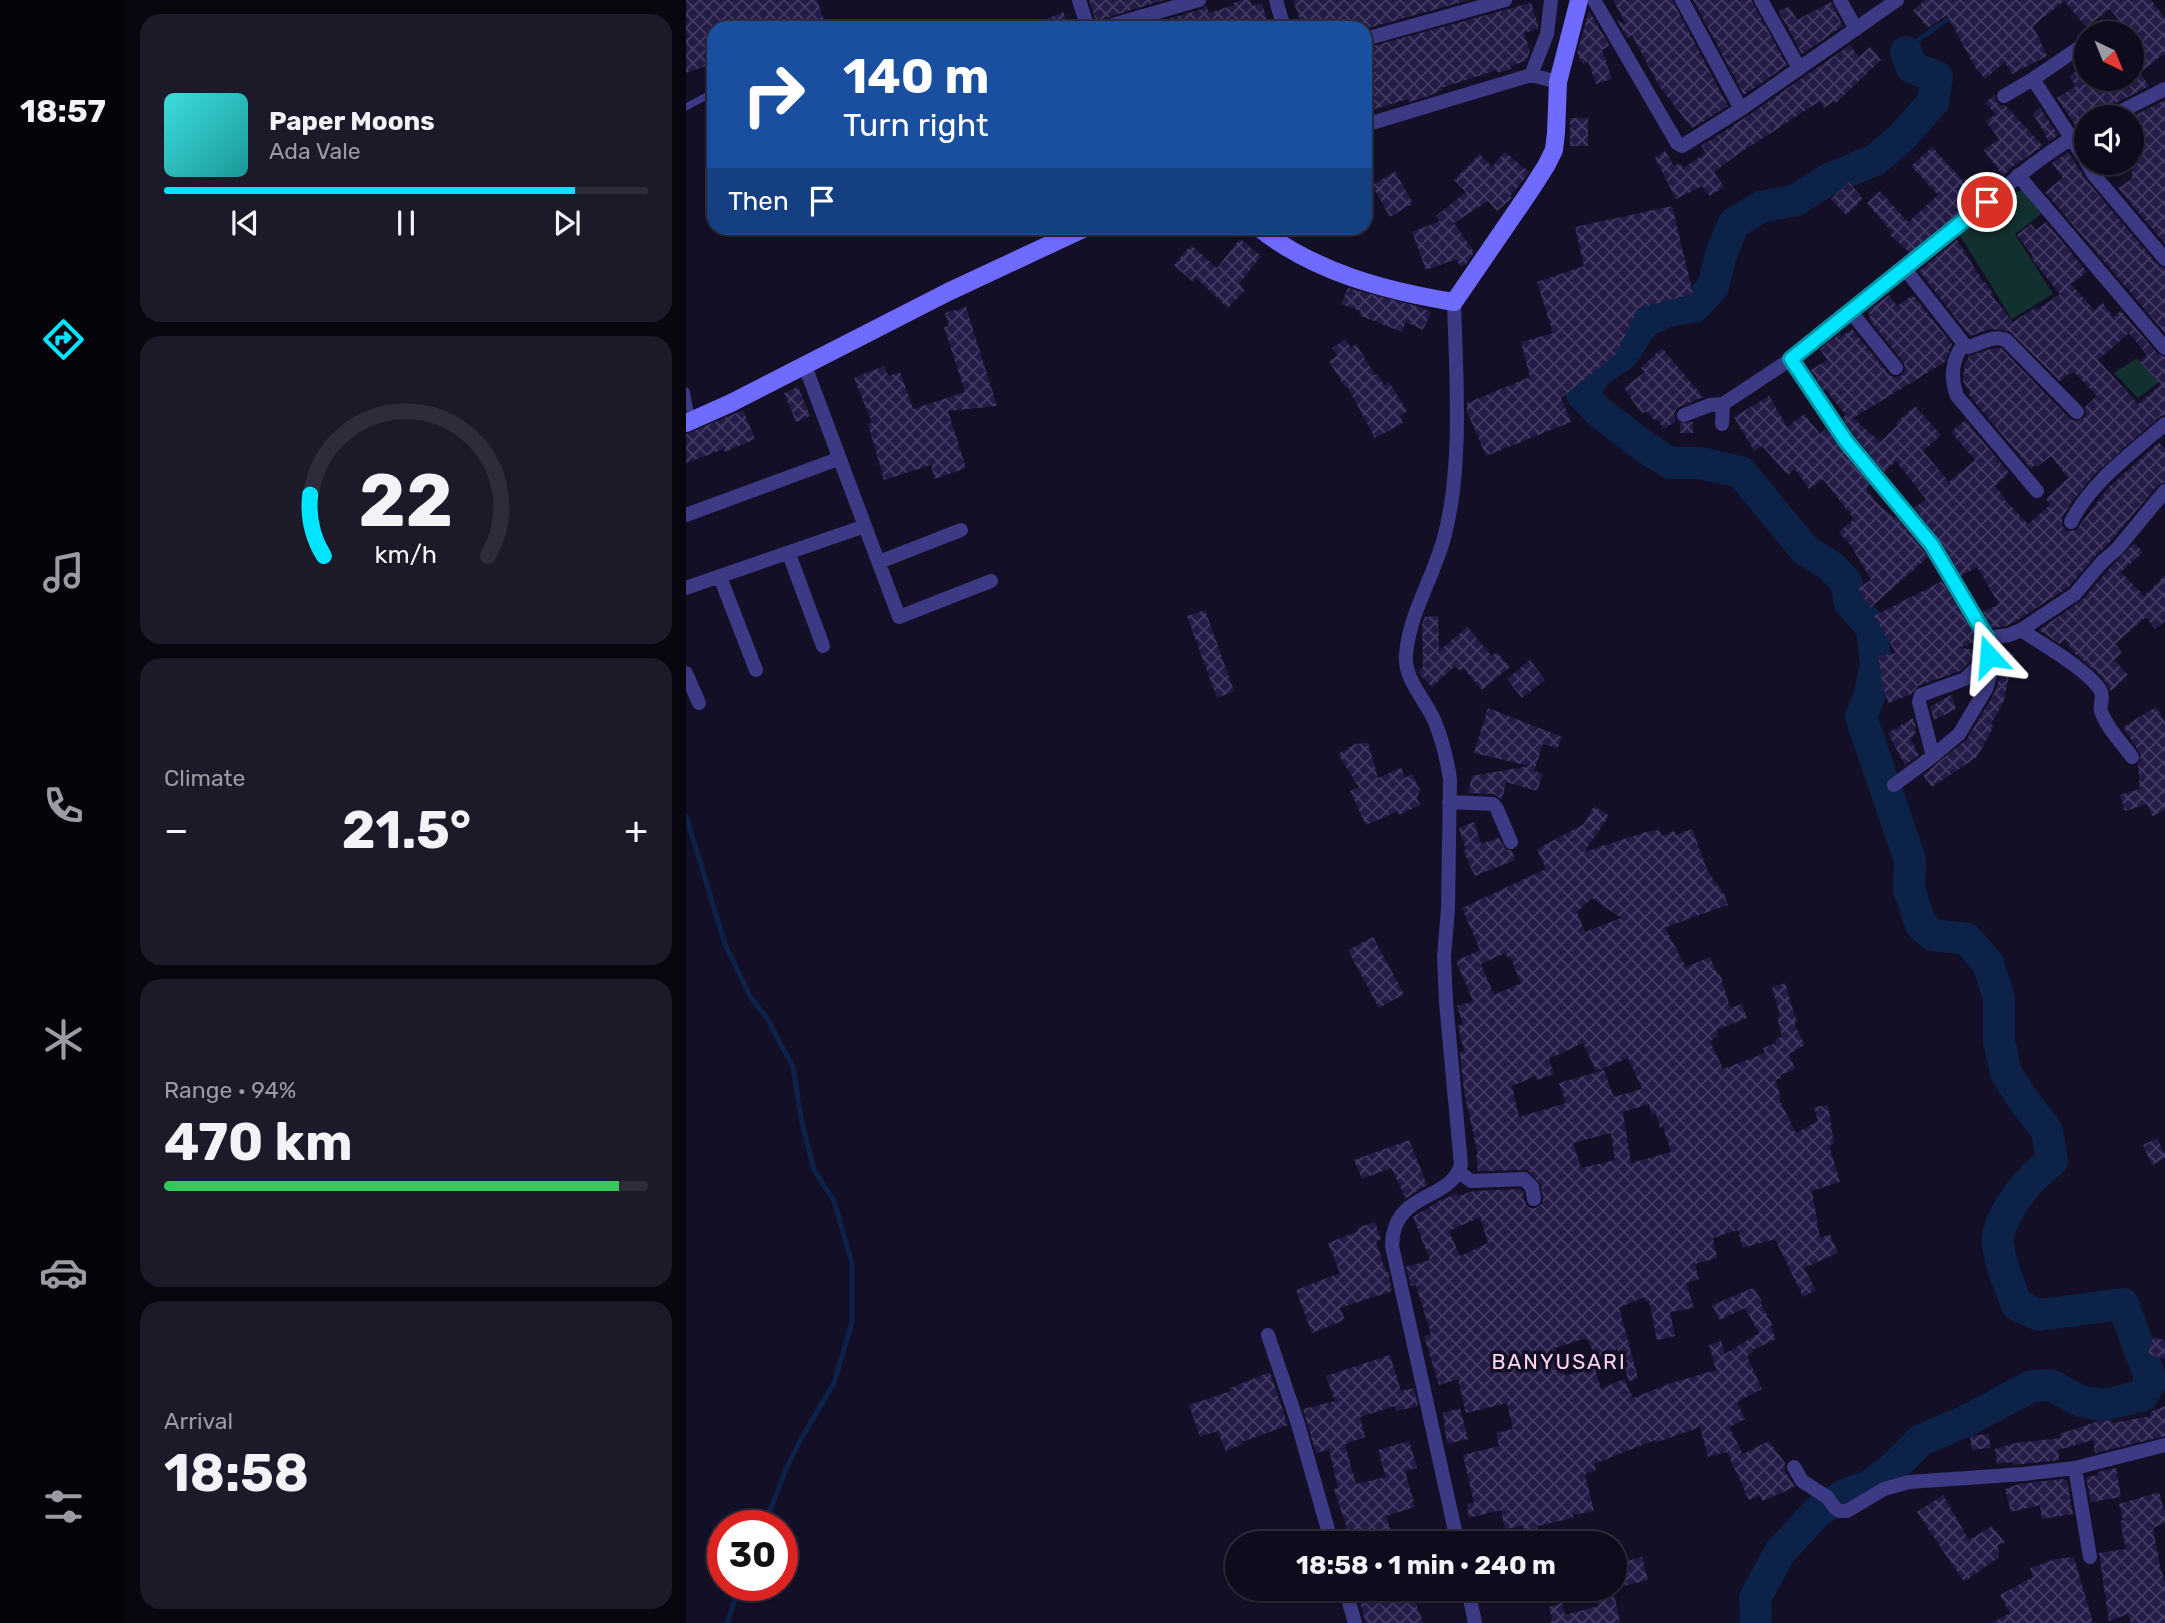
<!DOCTYPE html>
<meta charset="utf-8">
<style>
:root{--surface:#0e0b1c;--page:#1c1929;--text:#f1f3f6;--muted:#9b9ba3;--line:#2e2b3b;--accent:#00e5ff}
body{margin:0;font-family:Rubik,sans-serif;background:var(--page);color:var(--text);height:100vh;display:flex;flex-direction:column;font-size:26px;white-space:nowrap}
*{box-sizing:border-box;margin:0}
p{font-size:23px;color:var(--muted)}
.icon{flex:none;width:38px;height:38px;fill:none;stroke:currentColor;stroke-width:2;stroke-linecap:round;stroke-linejoin:round}
.map{position:relative;flex:1;overflow:hidden}
.sheet{display:flex;flex-direction:column;gap:14px;padding:14px;background:#08060f;width:560px}
.sheet>*{flex:none}
.hud{position:absolute;left:21px;top:21px;width:665px;height:214px;border-radius:21px;box-shadow:0 2px 5px #0004,0 0 0 2px var(--line);background:#1a4fa0;color:#fff;overflow:hidden}
.needle{width:46px;rotate:137deg}
.fabs{position:absolute;left:1388px;top:21px;display:grid;gap:14px}
.fabs a{display:grid;place-items:center;width:70px;height:70px;border-radius:50%;background:var(--surface);box-shadow:0 2px 5px #0004,0 0 0 2px var(--line);font-size:35px}
.speed{position:absolute;left:21px;top:1510px;display:flex;gap:14px;font-size:35px;font-weight:700;text-align:center}
.speed>*{display:grid;place-content:center;width:91px;height:91px;border-radius:50%;background:var(--surface);box-shadow:0 2px 5px #0004,0 0 0 2px var(--line);line-height:1}
.speed .limit{border:10px solid #d22;background:#fff;color:#111}
.pin{position:absolute;display:grid;place-items:center;width:60px;height:60px;color:#fff;margin:-30px;border:4px solid #fff;border-radius:50%;box-shadow:0 2px 7px #0007}
.me{position:absolute;width:77px;margin:-38px;rotate:341deg;stroke-linejoin:round;filter:drop-shadow(0 0 5px #0008)}
.turn{display:flex;align-items:center;gap:24px;height:147px;padding:0 21px;font-size:32px}
.turn .icon{width:91px;height:91px;stroke-width:2.5}
.turn b{display:block;font-size:49px;line-height:60px}
.then{display:flex;align-items:center;height:66px;padding:0 21px;background:#0003;gap:14px;font-size:26px}
.big{font-size:52px;font-weight:700;line-height:1.1}
.sheet .widget{flex:1;display:flex;flex-direction:column;justify-content:center;gap:10px;min-width:0;padding:0 24px;border-radius:21px;background:var(--page)}
.sheet .dial{align-items:center;gap:0}
.dial svg{height:182px;overflow:visible;fill:none;stroke:var(--line);stroke-width:7;stroke-linecap:round;text-anchor:middle}
.dial text{fill:var(--text);stroke:none}
.song{display:flex;align-items:center;gap:21px}
.cover{width:84px;height:84px;border-radius:10px;background:linear-gradient(135deg,hsl(180 70% 55%),hsl(180 70% 35%))}
.played{height:7px;border-radius:4px;background:linear-gradient(90deg,var(--accent) 85%,var(--line) 85%)}
.keys{display:flex;justify-content:space-around;direction:ltr}
.heat{display:flex;justify-content:space-between;align-items:center;font-size:38px;direction:ltr}
.charge{height:10px;border-radius:5px;background:linear-gradient(90deg,#34c759 94%,var(--line) 0)}
.trip{position:absolute;left:539px;top:1531px;width:402px;height:70px;border-radius:35px;background:var(--surface);box-shadow:0 2px 5px #0004,0 0 0 2px var(--line);font-weight:700;line-height:70px;text-align:center}
main{display:flex;flex:1;min-height:0}
.dock{display:flex;flex-direction:column;width:126px;justify-content:space-around;align-items:center;background:#06040b;color:var(--muted)}
.dock .icon{width:49px;height:49px}
.dock .active{color:var(--accent)}
.dock b{font-size:32px;color:var(--text)}
.map>svg:first-child{display:block}
.green{fill:#12302f}
.lines{fill:none;stroke-linecap:round;stroke-linejoin:round}
.stream{stroke:#0c2248;stroke-width:5}
.river{stroke:#0c2248;stroke-width:32}
.building{fill:url(#building-cross-hatch);fill-rule:evenodd}
.lane{stroke:#3d3a85;stroke-width:7}
.street{stroke:#3d3a85;stroke-width:14}
.secondary{stroke:#6f6bff;stroke-width:18}
.route-casing{stroke:#0095a6;stroke-width:18}
.route{stroke:#00e5ff;stroke-width:12}
.labels{text-anchor:middle;dominant-baseline:central;stroke-width:7;stroke-linejoin:round;paint-order:stroke}
.quarter-label{font-size:21px;letter-spacing:2px;fill:#ffd6f0;stroke:#130f26}
</style>
<main>
<nav class="dock">
<b>18:57</b>
<svg class="icon active" aria-label="directions" viewBox="0 0 24 24"><path d="M12 3l9 9-9 9-9-9zM9 14v-3h6M13 9l2 2-2 2"/></svg>
<svg class="icon" aria-label="music" viewBox="0 0 24 24"><path d="M9 18V5l10-2v13"/><circle cx="6" cy="18" r="3"/><circle cx="16" cy="16" r="3"/></svg>
<svg class="icon" aria-label="phone" viewBox="0 0 24 24"><path d="M5 4h4l2 5-3 2q2 4 5 5l2-3 5 2v4C11 20 4 13 5 4z"/></svg>
<svg class="icon" aria-label="climate" viewBox="0 0 24 24"><path d="M12 3v18M4 7l16 10M4 17L20 7"/></svg>
<svg class="icon" aria-label="car" viewBox="0 0 24 24"><path d="M5 17H2v-5l4-1 3-4h7l3 4 3 1v5h-3M9 17h6M6 11h13"/><circle cx="7" cy="17" r="2"/><circle cx="17" cy="17" r="2"/></svg>
<svg class="icon" aria-label="filters" viewBox="0 0 24 24"><path d="M4 7h16M4 17h16"/><circle cx="9" cy="7" r="2"/><circle cx="15" cy="17" r="2"/></svg>
</nav>
<section class="sheet">
<div class="widget">
<div class="song"><i class="cover"></i><div><b>Paper Moons</b><p>Ada Vale</p></div></div>
<div class="played"></div>
<div class="keys"><svg class="icon" aria-label="previous" viewBox="0 0 24 24"><path d="M18 5L8 12l10 7zM5 5v14"/></svg><svg class="icon" aria-label="pause" viewBox="0 0 24 24"><path d="M8 5v14M16 5v14"/></svg><svg class="icon" aria-label="next" viewBox="0 0 24 24"><path d="M6 5l10 7-10 7zM19 5v14"/></svg></div>
</div>
<div class="widget dial"><svg viewBox="0 0 100 80">
<path d="M14 69A42 42 0 1 1 86 69"/>
<path d="M14 69A42 42 0 0 1 8 42" stroke="#00e5ff"/>
<text x="50" y="56" font-size="32" font-weight="700">22</text>
<text x="50" y="72" font-size="11">km/h</text>
</svg></div>
<div class="widget"><p>Climate</p>
<div class="heat"><a>−</a><b class="big">21.5°</b><a>+</a></div>
</div>
<div class="widget"><p>Range · 94%</p><b class="big">470 km</b><div class="charge"></div></div>
<div class="widget"><p>Arrival</p><b class="big">18:58</b></div>
</section>
<div class="map">
<svg width="1479" height="1623" viewBox="0 0 1479 1623">
<defs>
<pattern id="building-cross-hatch" width="8" height="8" patternUnits="userSpaceOnUse" patternTransform="scale(1.75)"><rect width="8" height="8" fill="#241b47"/><path d="M0 0l8 8M0 8l8-8" fill="none" stroke="#433b63"/></pattern>
</defs>
<rect width="100%" height="100%" fill="#130f26"/>
<path class="green" d="M1337,188L1362,209L1329,234L1367,294L1326,319L1273,234Z
M1451,358L1473,382L1452,398L1428,373Z"/>
<g class="lines">
<path class="stream" d="M1220,52L1226,44L1268,15
M0,816L39,944L65,998L81,1018L107,1067L116,1123L128,1170L148,1201L166,1263V1322L148,1383L115,1439L100,1469L78,1526
M41,1623L54,1586"/>
<path class="river" d="M1070,1623L1069,1598L1094,1552L1132,1511L1159,1495L1183,1486L1206,1469L1235,1440L1280,1421L1346,1386L1365,1385L1394,1401L1416,1405L1456,1396L1465,1381L1437,1304L1353,1315L1331,1305C1325,1291 1309,1250 1312,1236C1318,1208 1344,1177 1366,1161L1361,1131L1336,1098L1320,1073L1313,1041V998L1302,963L1281,939L1247,935L1235,925L1223,889L1224,860L1175,717L1184,694L1190,664L1186,628L1164,603L1160,582L1146,567L1119,550L1055,472L1013,463H984L959,447L913,412L896,394L911,372L937,354L958,322L981,311L1008,307L1027,287L1035,254L1048,223L1075,207L1110,200L1143,179L1189,160L1216,137L1247,102L1251,77L1225,67L1220,52"/>
</g>
<path class="building" d="M0,0H131L138,20L115,28H28V63L0,73Z
M403,0H478L410,21Z
M556,0H564L566,6L576,3L584,28H451L516,9L521,5L523,13L548,5L547,3Z
M607,0H783L679,29L617,28Z
M927,0H986L1042,106L1006,128L973,86L946,35L941,38L931,20L940,24Z
M1007,0H1065L1101,65L1058,95Z
M1239,0H1465L1479,18V53L1454,73L1463,86L1420,108L1412,117H1400V120L1389,125L1371,98L1390,86L1383,76L1400,65V79H1446V33H1443L1424,9L1400,27L1378,1L1347,26L1361,56L1326,74L1319,62L1299,79L1289,67L1261,15L1242,28L1227,10Z
M1145,2L1157,26L1116,54L1093,12L1103,6L1111,20Z
M845,3L852,25V29L838,33L844,51L840,61L824,66L825,69L812,73L811,70L755,88L756,90L740,97L723,102L722,99L679,112V48Z
M903,11L924,46L916,50L926,79L910,84L902,61L897,64L891,53Z
M377,12L384,28H340Z
M1164,45L1173,57L1184,47L1195,60L1150,103L1148,101L1138,108L1134,101L1049,156L1028,172L1038,187L1024,196L1016,186L990,199L969,158L979,151L988,166L994,163L997,168L1020,153L1015,146L1060,117Z
M1309,94L1310,101L1314,105H1319L1357,146L1326,167L1317,176L1298,150L1313,139L1300,121L1310,114L1299,103Z
M1479,100V244L1432,188L1446,179V117Z
M1354,108L1372,135L1363,142L1347,113Z
M884,118H902V146H884Z
M1246,147L1292,197L1224,253L1204,235L1206,232L1181,203L1194,191L1222,222L1252,195L1225,166Z
M819,152L843,172L840,177L824,196L826,198L811,211L802,201L768,223L788,252L781,263L775,267L770,259L740,270L726,232L754,221L750,216L780,192L768,180L794,154L806,167Z
M1382,152L1401,181L1472,265L1479,268V333L1359,192L1377,178L1366,163Z
M709,172L727,203L704,217L686,185Z
M1163,182L1177,199L1160,215L1145,199Z
M986,206L1007,294L952,308L930,354L875,398L885,422L800,456L781,411V403L844,377L835,342L867,333L851,282L898,266L889,227Z
M1360,222L1401,272L1385,284L1408,310L1417,303L1427,317L1435,311L1472,354L1479,357V415L1473,417L1408,475L1385,503L1376,518V526L1381,531L1390,530L1422,488L1473,442L1479,449V482L1472,485L1424,542L1409,556L1383,587L1330,621L1320,626L1306,628L1297,612L1313,604L1291,567L1275,576L1254,540L1228,508L1240,499L1210,461L1198,472L1168,435L1156,418L1160,415L1139,389L1137,390L1125,370L1141,360L1134,349L1154,333L1156,336L1166,329L1203,374L1207,377L1215,376L1219,371L1218,363L1182,318L1185,316L1181,311L1203,295L1211,306L1227,295L1266,344L1259,362L1167,418L1194,442L1212,425L1210,423L1229,406L1255,435L1237,451L1263,482L1289,460L1265,432L1279,420L1323,473L1309,486L1319,498L1318,499L1342,524L1364,505L1360,499L1382,478L1365,456L1351,467L1349,465L1345,469L1282,394L1284,393L1277,381L1279,362L1283,358L1282,356L1308,348H1315L1384,419L1389,421L1398,418L1400,414L1399,407L1411,396L1388,372L1386,374L1384,373L1374,381L1323,331L1305,329L1284,336L1233,271L1271,240L1298,283L1299,282L1307,294L1305,295L1327,322L1349,308L1351,310L1374,294L1345,258L1347,256L1331,235L1345,224L1350,230ZM1443,333L1461,355L1454,362L1475,384L1452,404L1412,360Z
M554,239L575,256L553,284L559,290L542,308L510,278L507,282L488,265L505,245L531,268Z
M662,288L734,307L745,312L737,330L720,322L716,332L673,315L675,311L655,304Z
M280,307L311,406L262,411L280,468L249,479L245,465L198,480L182,424L186,423L168,378L198,366L202,376L214,372L227,409L279,392L258,327L263,326L259,313Z
M660,339L665,348L670,344L689,375L692,374L698,385L703,382L721,411L714,416L717,423L689,438L661,386L659,387L643,361L651,356L646,348Z
M976,348L1017,397L991,408L988,414L990,421L978,429L971,419L969,421L960,411L956,414L938,388L959,372L955,368Z
M112,387L124,416L110,422L98,393Z
M1083,396L1101,427L1118,414L1134,434L1140,429L1184,485L1180,489L1191,503L1208,518L1209,516L1212,519L1242,557L1184,608L1172,588L1185,580L1166,547L1153,532L1168,519L1137,479L1123,489L1109,469L1102,475L1076,446L1068,451L1048,417Z
M57,410L69,439L39,452L38,449L0,463V434Z
M1007,422V433H994V423Z
M1448,543L1457,552L1435,572L1458,596L1479,575V621L1469,629L1460,617L1429,644L1436,653L1428,660L1442,675L1425,691L1416,676L1389,654L1379,639L1374,644L1353,630L1396,600L1423,569Z
M1256,581L1292,641L1273,648L1293,650V652L1274,671L1232,686L1225,694L1203,703L1197,688L1192,656L1210,653L1188,616Z
M519,610L548,691L531,698L501,616Z
M752,616L753,651L781,627L806,656L811,652L824,667L796,690L777,668L774,671L769,666L746,687L732,672L737,667L736,624L739,617Z
M1325,650L1324,654L1330,655L1324,657L1323,677L1317,703L1305,724L1308,726L1291,757L1246,787L1237,775L1281,739L1309,692L1313,678V670L1320,658L1313,660L1312,653L1323,654Z
M844,660L859,680L836,698L821,679Z
M1265,695L1270,709L1248,720L1244,707Z
M1470,707L1479,722V810L1466,816L1461,804L1439,811L1434,795L1454,789L1452,765L1455,755L1437,727Z
M802,708L876,737L872,748L857,744L848,771L857,774L851,791L820,782L816,800L808,794L782,793L786,776L843,766L788,753Z
M1227,718L1230,728L1228,729L1230,734L1224,738L1233,755L1219,765L1202,733Z
M682,743L692,778L715,768L719,778L726,774L734,790L731,797L734,805L713,815L712,811L680,825L664,791L673,787L652,754L669,744Z
M908,806L923,816L898,852L960,832L973,830L976,836L988,831L990,835L1006,829L1022,872L1038,894L1042,905L1004,918L979,928L1000,967L1024,957L1032,975L1034,974L1044,1008L1056,1004L1061,1018L1030,1030L1033,1036L1024,1041L1037,1069L1079,1053L1077,1048L1090,1043L1089,1040L1096,1036L1091,1017L1094,1016L1086,987L1099,983L1111,1023L1108,1024L1119,1045L1103,1054L1109,1069L1094,1075L1095,1078L1089,1080L1095,1098L1093,1099L1110,1133L1132,1121L1128,1107L1142,1105L1148,1144L1143,1145L1154,1182L1126,1191L1134,1238L1144,1234L1152,1253L1118,1268L1130,1290L1117,1297L1089,1239L1057,1248L1052,1230L1027,1238L1031,1258L1009,1264L1013,1279L1000,1283L1008,1308L984,1312L989,1336L971,1340L963,1301L960,1302L958,1297L933,1308L952,1378L943,1381L931,1349L910,1359L901,1338L869,1348L879,1376L908,1366L915,1389L938,1379L947,1398L985,1383L1030,1370L1023,1345L1035,1341L1039,1354L1073,1333L1059,1308L1034,1320L1026,1305L1067,1288L1076,1301L1074,1302L1087,1326L1085,1327L1090,1339L1066,1350L1067,1352L1061,1356L1076,1389L1051,1402L1059,1419L1043,1427L1057,1454L1083,1441L1099,1463V1471L1109,1487L1076,1501L1074,1495L1063,1500L1041,1452L1022,1457L1014,1427L969,1443V1440L908,1464L910,1470L899,1474L908,1511L887,1515V1518L851,1526L856,1544H842L837,1526L819,1529L815,1510L783,1518L781,1504L788,1503L777,1455L813,1446L810,1433L827,1429L821,1403L780,1413L772,1379L753,1385L738,1336L745,1334L730,1285L725,1286L720,1267L744,1260L727,1217L753,1201L772,1193L773,1196L787,1191L834,1189L837,1192L840,1205L844,1208H850L857,1203L855,1185L842,1170L792,1171L790,1155H792L778,1091L774,1052L778,1051L772,1026L777,1024L771,1006L787,1001L770,961L794,950L776,908L860,869L851,849L898,824ZM906,898L935,918L899,932L891,912ZM819,953L821,957L824,956L835,983L808,995L795,964ZM897,1043L910,1071L942,1058L956,1089L928,1097L918,1070L873,1083L880,1103L833,1117L826,1086L850,1076L851,1080L868,1074L863,1059ZM963,1104L966,1115L970,1114L974,1128L977,1127L985,1152L945,1163L937,1112ZM925,1133L929,1160L895,1168L887,1143ZM794,1217L802,1243L774,1256L763,1231Z
M788,822L795,844L813,838L819,849L826,851L829,860L789,876L777,851L780,850L773,828Z
M687,937L718,994L693,1008L662,950Z
M1471,1138L1479,1154V1158L1466,1165L1457,1145Z
M723,1140L741,1185L720,1198L705,1168L676,1179L668,1160Z
M689,1222L695,1239L690,1241L700,1272H702L706,1291L654,1308L659,1320L626,1333L610,1290L654,1273L642,1243L672,1231L671,1228Z
M1467,1337L1479,1340V1359L1462,1354Z
M704,1355L715,1391L728,1388L732,1406L711,1411L709,1406L674,1417L679,1437L659,1444L670,1484L700,1477L692,1450L723,1441L731,1468L719,1471L729,1507L700,1516L709,1544H666L648,1489L652,1488L643,1449L630,1453L617,1409L649,1401L640,1376Z
M584,1372L602,1425L556,1442L557,1444L540,1451L531,1431L514,1437L503,1405L545,1391L544,1388Z
M1479,1406V1436L1409,1453L1407,1440L1372,1450L1373,1460L1327,1465L1326,1462L1311,1464L1309,1449L1329,1443L1375,1438L1374,1434L1410,1422L1426,1420V1423L1465,1416L1464,1412Z
M774,1408L782,1439L761,1444L757,1413Z
M1303,1434L1304,1448L1286,1450L1284,1436Z
M1430,1468L1435,1497L1405,1502L1400,1477L1412,1475V1472Z
M1376,1479L1381,1480L1387,1514L1356,1519L1354,1505L1325,1512L1319,1489L1333,1484Z
M1473,1492L1479,1514V1523L1467,1528L1474,1566L1479,1582V1623H1445L1442,1614L1423,1621L1413,1553L1440,1549L1434,1521L1437,1520L1433,1504Z
M1257,1495L1283,1540L1306,1526L1319,1543L1312,1545L1313,1557L1278,1582L1231,1512Z
M956,1557L962,1580L929,1588V1564Z
M1388,1557L1407,1623H1306L1324,1613L1314,1595L1347,1577L1344,1568L1370,1559Z
M670,1589H725L737,1623H680Z
M908,1589H927L934,1623H865L866,1619L863,1607L876,1603L879,1615L912,1606Z"/>
<g class="lines">
<path class="lane" d="M0,107L28,92
M0,391L6,420"/>
<path class="street" d="M393,0L402,28
M590,0L598,28
M908,0L991,143L996,146L1055,109L1211,0
M996,0L1055,109
M1075,0L1113,68
M1154,0L1170,29
M416,28L513,0
M679,39L819,0
M1397,45L1347,79L1400,161
M845,75L861,34L865,0
M1318,96L1347,79
M1424,117L1479,89
M679,125L845,75L872,82
M1401,163L1408,175L1479,259
M1332,175L1479,348
M1219,269L1278,344L1282,347C1294,344 1309,334 1320,340L1391,412
M768,302C770,374 777,464 759,534C749,575 723,613 720,655C718,680 740,700 749,722C756,740 761,759 764,779L762,909L758,956L760,1002L775,1165C763,1203 707,1190 706,1246L772,1544
M1165,312L1210,368
M1278,344C1266,358 1264,378 1271,396L1351,491
M119,366L213,617L305,581
M998,415L1024,405L1037,404L1105,359
M1036,424L1037,404
M0,515L152,459
M1385,522C1405,482 1446,453 1479,424
M103,554L137,646
M193,562L275,530
M34,577L70,670
M0,588L179,526
M1335,630C1356,644 1402,670 1414,690C1419,698 1413,703 1415,711C1420,727 1436,743 1446,757
M1301,638L1323,635L1335,630L1389,594L1416,562L1431,549L1479,491
M0,673L13,703
M1247,756L1273,734L1300,689L1304,676L1303,656
M1208,785L1247,756L1233,702L1235,695L1279,679L1303,656L1301,638L1246,545L1160,441L1105,359C1165,312 1226,265 1285,216C1322,185 1357,153 1400,130
M763,802L807,804L811,809L825,842
M773,1172L785,1181L838,1179L846,1187L848,1199
M582,1335L612,1424L646,1544
M1108,1467L1116,1481L1141,1497L1149,1508L1153,1511H1161L1198,1489L1223,1482L1338,1474L1389,1468L1479,1445
M1389,1468L1404,1557
M659,1589L669,1623
M782,1589L789,1623"/>
<path class="secondary" d="M573,228C628,272 700,291 768,302L846,188L860,166L868,150L870,133L872,82L893,0
M0,423L45,403L262,292L399,228"/>
</g>
<g class="lines">
<defs>
<path id="route" d="M1301,202L1105,359L1160,441L1246,545L1301,638L1303,656"/>
</defs>
<use href="#route" class="route-casing"/>
<use href="#route" class="route"/>
</g>
<g class="labels">
<g class="quarter-label">
<text x="873" y="1361">BANYUSARI</text>
</g>
</g>
</svg>
<div class="fabs">
<a><svg class="needle" viewBox="-14 -14 28 28"><path d="M0-13l5 13h-10z" fill="#e53935"/><path d="M0 13l5-13h-10z" fill="#9b9ba3"/></svg></a>
<a><svg class="icon" aria-label="sound" viewBox="0 0 24 24"><path d="M4 9h4l5-4v14l-5-4H4zM17 9q2 3 0 6"/></svg></a>
</div>
<div class="speed"><div class="limit">30</div></div>
<div class="pin" style="left:1301px;top:202px;background:#d93025"><svg class="icon" aria-label="arrive" viewBox="0 0 24 24"><path d="M6 21V4h12l-3 4 3 4H6"/></svg></div>
<svg class="me" style="left:1303px;top:656px" viewBox="-20 -20 40 40"><path d="M0-17L14 15 0 8-14 15z" fill="#00e5ff" stroke="#fff" stroke-width="4"/></svg>
<div class="trip">18:58 · 1 min · 240 m</div>
<div class="hud">
<div class="turn"><svg class="icon" aria-label="right" viewBox="0 0 24 24"><path d="M7 20v-9h11M14 6l5 5-5 5"/></svg><div><b>140 m</b>Turn right</div></div>
<div class="then">Then<svg class="icon" aria-label="arrive" viewBox="0 0 24 24"><path d="M6 21V4h12l-3 4 3 4H6"/></svg></div>
</div>
</div>
</main>
